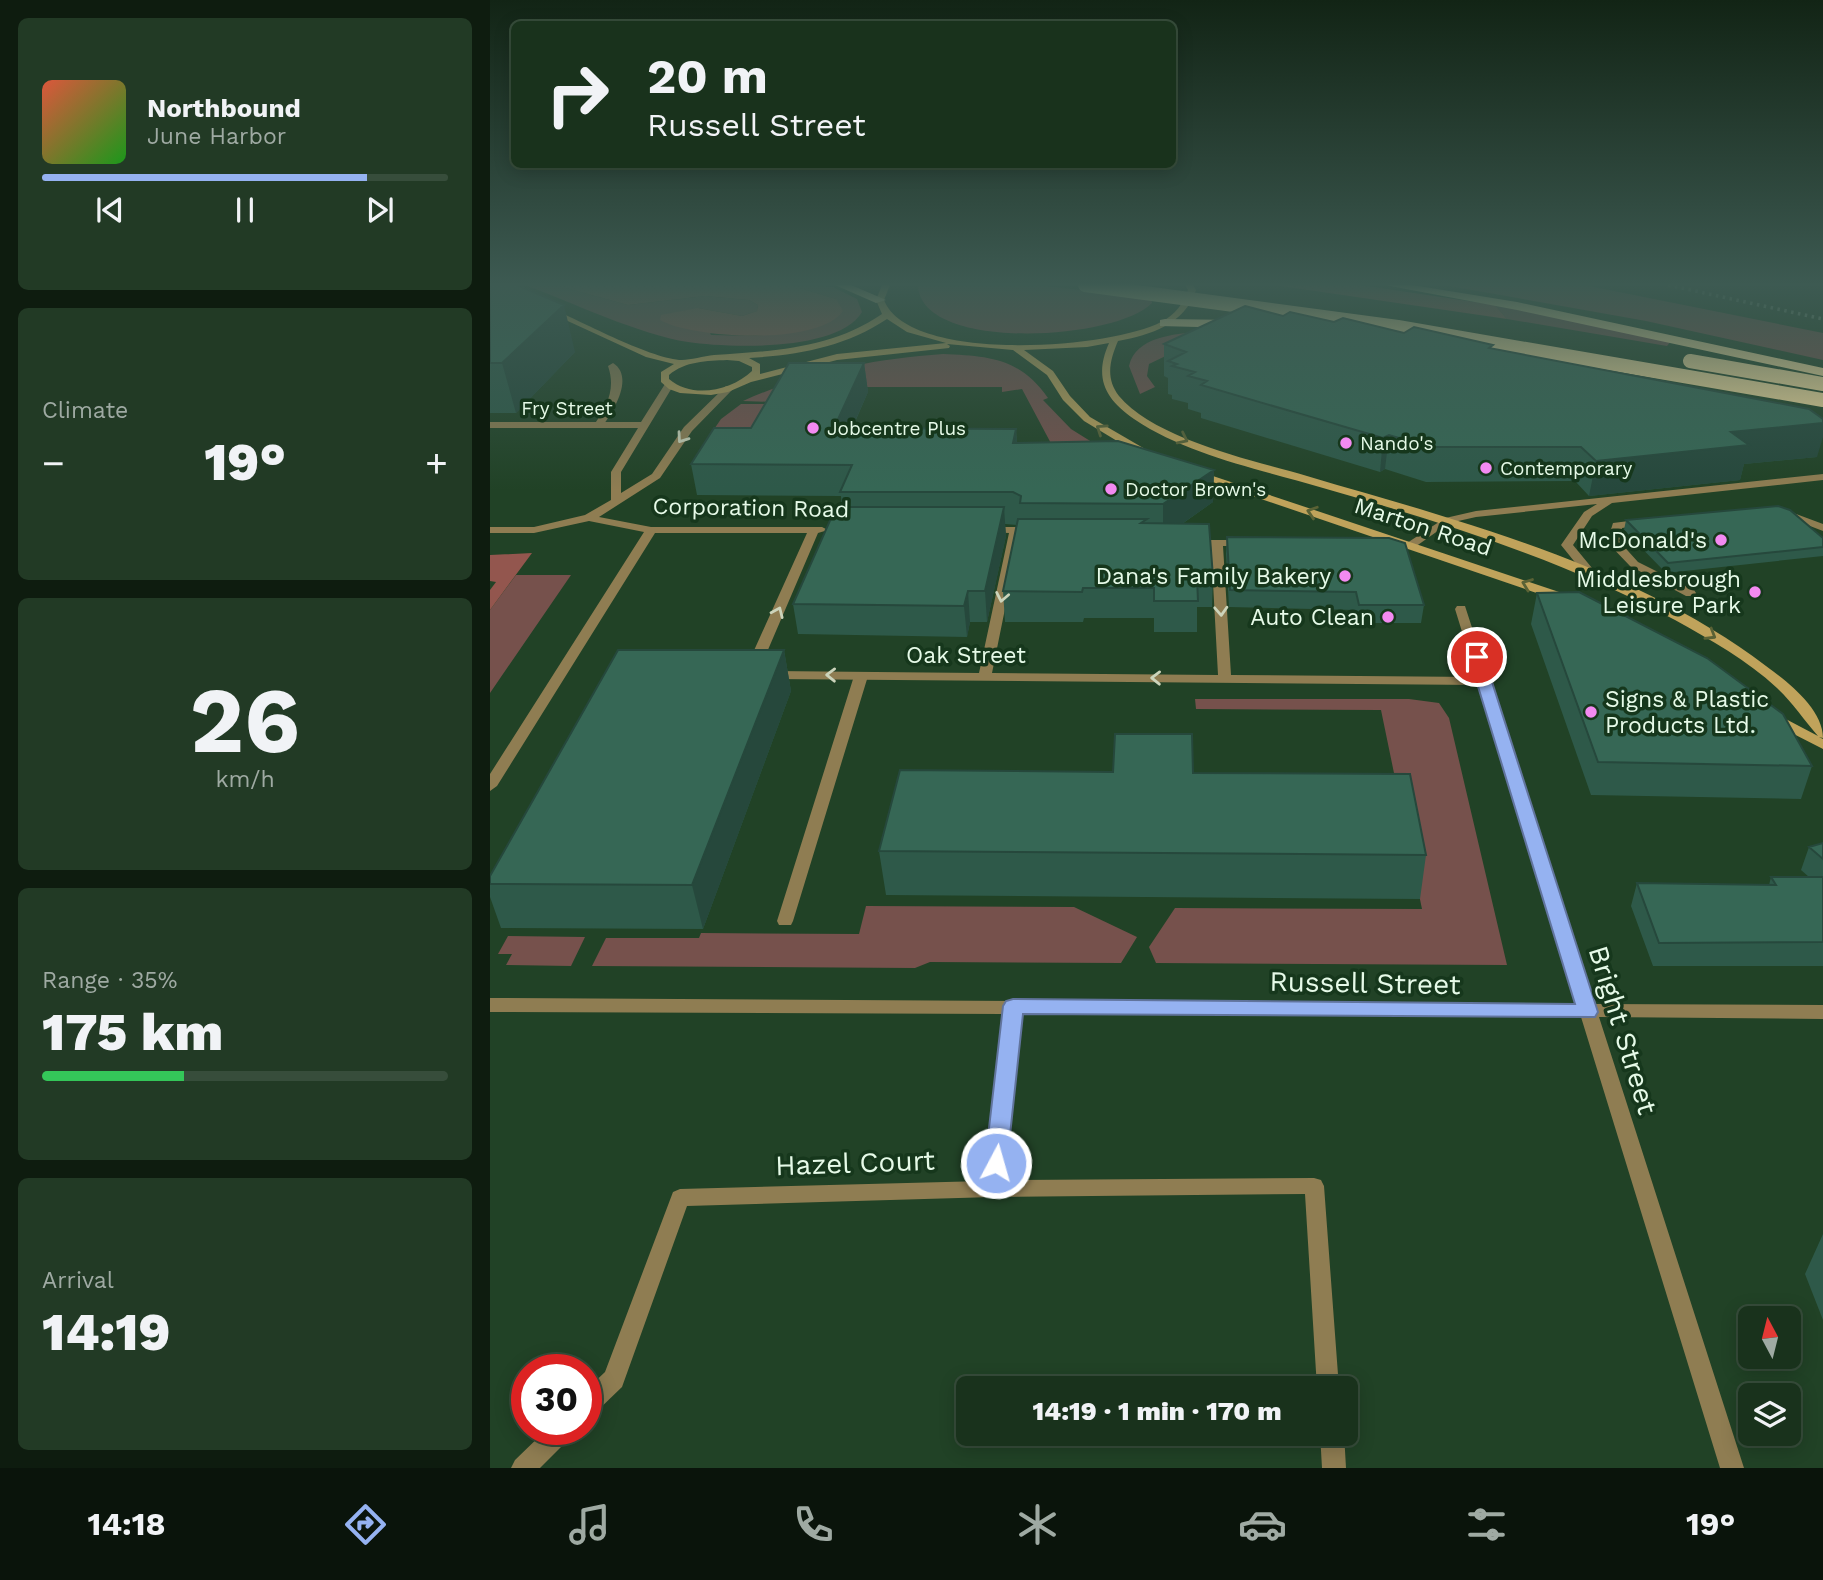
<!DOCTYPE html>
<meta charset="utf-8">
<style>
:root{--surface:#19321c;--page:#223a25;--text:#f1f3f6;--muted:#9faaa3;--line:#374d3b;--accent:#95b2f1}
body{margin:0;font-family:"Work Sans",sans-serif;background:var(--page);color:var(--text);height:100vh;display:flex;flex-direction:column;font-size:26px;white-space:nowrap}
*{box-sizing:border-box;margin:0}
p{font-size:23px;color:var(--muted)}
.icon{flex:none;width:38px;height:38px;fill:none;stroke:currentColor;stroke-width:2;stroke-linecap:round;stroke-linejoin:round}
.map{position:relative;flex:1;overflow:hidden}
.drawer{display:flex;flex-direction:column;gap:18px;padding:18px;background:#0e1c0f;width:490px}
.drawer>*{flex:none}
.hud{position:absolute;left:21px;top:21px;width:665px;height:147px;border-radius:10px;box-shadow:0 4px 18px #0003,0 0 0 2px var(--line);background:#19321c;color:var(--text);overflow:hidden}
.needle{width:46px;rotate:353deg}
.controls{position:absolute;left:1248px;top:1306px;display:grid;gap:14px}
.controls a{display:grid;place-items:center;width:63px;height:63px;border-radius:10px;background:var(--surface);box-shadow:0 4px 18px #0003,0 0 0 2px var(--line);font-size:35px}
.speed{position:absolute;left:21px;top:1354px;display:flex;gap:14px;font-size:35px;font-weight:700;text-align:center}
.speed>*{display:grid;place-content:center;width:91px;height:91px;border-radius:50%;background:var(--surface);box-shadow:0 4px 18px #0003,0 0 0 2px var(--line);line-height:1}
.speed .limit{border:10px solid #d22;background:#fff;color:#111}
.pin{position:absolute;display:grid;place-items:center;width:60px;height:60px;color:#fff;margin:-30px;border:4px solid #fff;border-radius:50%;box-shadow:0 2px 7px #0007}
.me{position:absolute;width:77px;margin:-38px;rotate:6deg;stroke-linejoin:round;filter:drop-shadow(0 0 5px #0008)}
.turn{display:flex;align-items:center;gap:24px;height:147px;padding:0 21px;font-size:32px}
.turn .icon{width:91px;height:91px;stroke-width:2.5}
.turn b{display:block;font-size:49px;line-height:60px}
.big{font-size:52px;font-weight:800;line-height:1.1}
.drawer .widget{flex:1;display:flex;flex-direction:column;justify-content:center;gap:10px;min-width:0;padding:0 24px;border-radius:10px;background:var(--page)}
.drawer .dial{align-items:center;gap:0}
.dial b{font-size:91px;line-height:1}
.song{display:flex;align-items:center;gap:21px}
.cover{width:84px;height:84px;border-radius:10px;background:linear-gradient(135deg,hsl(10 70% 55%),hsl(120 70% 35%))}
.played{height:7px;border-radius:4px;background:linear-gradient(90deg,var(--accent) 80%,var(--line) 80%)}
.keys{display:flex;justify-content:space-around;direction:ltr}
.heat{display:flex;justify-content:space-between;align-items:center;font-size:38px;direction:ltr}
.charge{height:10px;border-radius:5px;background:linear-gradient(90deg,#34c759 35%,var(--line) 0)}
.trip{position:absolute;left:466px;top:1376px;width:402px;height:70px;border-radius:10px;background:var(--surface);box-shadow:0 4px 18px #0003,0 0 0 2px var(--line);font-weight:800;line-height:70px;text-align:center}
.tab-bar{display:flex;height:112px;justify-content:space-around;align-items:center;background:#0a140b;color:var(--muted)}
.tab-bar .icon{width:49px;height:49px}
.tab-bar .active{color:var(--accent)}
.tab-bar b{font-size:32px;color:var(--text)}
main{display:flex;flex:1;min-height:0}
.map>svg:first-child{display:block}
.green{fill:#76514c}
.forest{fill:#93564e}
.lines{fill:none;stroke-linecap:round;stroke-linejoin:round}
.lane{fill:#8f7d52;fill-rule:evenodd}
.street{fill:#8f7d52;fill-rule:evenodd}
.secondary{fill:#c0a35b;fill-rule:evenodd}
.highway{fill:#f7dd9d;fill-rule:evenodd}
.rail{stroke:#7a957d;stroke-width:3.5;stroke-dasharray:2.5 4.5;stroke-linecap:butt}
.highway-bridge{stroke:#f7dd9d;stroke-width:14}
.wall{fill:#2e5949}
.shaded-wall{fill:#26483c}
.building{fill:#366755;stroke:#26483c;stroke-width:2}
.oneway{stroke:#5a6235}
.oneway2{stroke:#ccd4bb}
.route{fill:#95b2f1;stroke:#61749d;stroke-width:2}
.poi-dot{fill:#f38af1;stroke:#16371c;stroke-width:2.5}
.labels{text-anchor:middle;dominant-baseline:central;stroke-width:7;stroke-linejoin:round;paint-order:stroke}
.far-street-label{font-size:19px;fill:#e6fae8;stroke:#16371c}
.far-poi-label{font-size:19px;fill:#e6fae8;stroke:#16371c;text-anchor:start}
.street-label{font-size:23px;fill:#e6fae8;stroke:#16371c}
.poi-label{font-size:23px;fill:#e6fae8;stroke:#16371c;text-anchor:end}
.near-street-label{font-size:28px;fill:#e6fae8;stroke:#16371c}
</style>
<main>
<section class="drawer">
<div class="widget">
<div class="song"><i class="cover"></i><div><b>Northbound</b><p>June Harbor</p></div></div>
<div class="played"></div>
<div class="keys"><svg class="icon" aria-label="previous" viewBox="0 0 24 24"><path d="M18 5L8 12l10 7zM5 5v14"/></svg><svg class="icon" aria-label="pause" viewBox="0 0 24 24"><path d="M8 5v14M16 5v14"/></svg><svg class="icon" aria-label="next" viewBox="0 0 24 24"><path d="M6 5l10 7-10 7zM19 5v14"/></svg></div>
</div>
<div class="widget"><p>Climate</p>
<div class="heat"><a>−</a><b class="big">19°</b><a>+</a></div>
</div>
<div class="widget dial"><b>26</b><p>km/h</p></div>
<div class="widget"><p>Range · 35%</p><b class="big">175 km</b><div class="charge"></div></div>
<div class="widget"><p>Arrival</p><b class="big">14:19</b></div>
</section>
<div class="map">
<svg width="1333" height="1468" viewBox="0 0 1333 1468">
<rect width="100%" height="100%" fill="#214226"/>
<path class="green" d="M35,285H65L138,305L215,296L259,300L268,305L267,311L252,316L208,308L221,335L266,336L316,330L346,299L300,285L343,287L367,299L372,312C348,352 239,348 198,342C150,335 81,302 35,285Z
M547,285L661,298L662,303C627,340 432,353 428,286Z
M954,285H1094L1333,333V360L1156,321Z
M1005,305L1182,340L1177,346L1017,319Z
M709,331L715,337L659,364L657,376L665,387L650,394L639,366C646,336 684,335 709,331Z
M453,354C499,356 530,358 558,398L553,400L581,429L613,449H564L532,389L512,392V387H294L284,402L253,401C317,372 383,359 453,354Z
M251,404H285L260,445L214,444L231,419Z
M26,575H81L0,693V610Z
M705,699H919L949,703L959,718L1017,965L666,963L659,947L685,908L932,909L891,710L706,709Z
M376,906L584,907L647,937L631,963L440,962L425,968L102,966L116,938H209L211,933L369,934Z
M18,936L95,937L81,966L16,965L22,954H8Z"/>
<path class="forest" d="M65,285H300L346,299L353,311C329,346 204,339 170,320L171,315L208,308L252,316L267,311L268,305L259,300L215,296L138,305Z
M784,285H870L1005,305L1017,319Z
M42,553L0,610V590L6,582L0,581V555Z"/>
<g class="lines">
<path class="lane" d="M123,363C145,377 123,412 112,427L109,428L104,425C117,406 126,389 118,366Z
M1333,474V480L1122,503L1102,516L1083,545L1102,568L1096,572L1092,571L1071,545L1094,512L1107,504L986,517L955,524L949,521L951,519L986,511Z
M1290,508L1333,524V531L1286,513L1284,511Z
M1155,519L1161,522L1159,524L1132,528L1129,541L1148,562L1204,590L1206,593L1204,596H1196L1140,566L1117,542L1123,523Z
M371,672L378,676L303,921L301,925H289L287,921L364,676Z"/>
<path class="street" d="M175,384L183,386L131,472V493L162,474L194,427L236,386L244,388L202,431L170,478L109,517L161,527H332L338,530L328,533L271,666L264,670L257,666L317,533H165L7,786L0,791V774L154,532L99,521L44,533H0V527H44L95,515L121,500V472L148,428H0V422H151Z
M955,518L961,521L959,523L925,547H917V543Z
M499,527H525L531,530L502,673L728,675L721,546L700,545V541L704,540H754L760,543L754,546H733L741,675L986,677L965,609L967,606H975L1104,1004L1333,1005V1019L1109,1017L1254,1468H1230L1091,1017L531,1014L514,1180L824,1178L831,1180L834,1186L849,1388H827L815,1194L503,1197L197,1206L132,1387L104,1414L96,1417V1390L115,1372L183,1192L190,1189L494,1181L513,1014L0,1012V998L1087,1004L988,685L282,679L275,675L282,671L489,673L519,533L495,532V528Z
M56,1430H84L80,1438L50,1468H21L25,1460Z
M830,1433H854L856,1468H832Z"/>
<path class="secondary" d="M392,285H400L394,300C419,364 620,349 671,322C685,315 693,304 698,290L695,285H703L706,290C695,324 661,335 628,341C620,360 615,378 629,396C664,439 765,461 817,476C867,491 916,504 965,520C1072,553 1187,598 1276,666C1298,682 1333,709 1333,738L1329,737L1333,739V749L1280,722L1278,719L1280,716H1290L1328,736C1314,720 1302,702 1287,688C1257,660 1221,640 1185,620C1074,560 954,523 833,488C770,469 699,456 644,419C614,398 604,377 619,343L597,347L534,350L563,371L580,396L600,417L655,449V453H647L594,421L573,400L557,375L523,350L457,344L460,346L459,348L347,360L261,382L238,392L221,395L190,393L179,389L171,382V372L184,364L156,357L56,311L63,309C92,322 164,360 192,360C200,360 214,356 224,355C283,351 341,349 392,314L386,300ZM397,319L417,332L456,343L347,354L270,374V364L259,358C308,355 355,347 397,319ZM237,360L249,361L262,367V371C241,391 202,399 179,379V375C195,361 217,361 237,360Z
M705,470L1081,596L1083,599L1077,603L1073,602L701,475V471Z"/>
<path class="highway" d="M345,285H361L396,300L386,303Z
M895,285H922L1027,302L1333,368V376L1027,310Z
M675,319L747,320L753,324L747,328L670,326V320Z"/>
<path class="rail" d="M1178,285L1333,319"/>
<path class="highway-bridge" d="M595,285L908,327L1333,400
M1200,361L1333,384"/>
</g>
<path class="wall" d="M0,285L85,352L26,413H0Z
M793,316L914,333L1003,349L1327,457L1254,464L1250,480L1099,496L1085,481L936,482L895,469L890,472L711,418V413L698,409V403L682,399V395L678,394V378L674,376V344Z
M374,363L378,392L362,429H526L527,443L724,470L723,502L692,524L723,577L722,607H707V632H664V618H594L593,622H515L513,591L527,525L515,524L516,536L497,622H480L477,637L308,634L303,604L352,507L351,496L207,495L201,464Z
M1136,520L1333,538V556L1176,573L1134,530Z
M737,537L934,605L931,623H868L864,610L739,607L736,554Z
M1047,593L1322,766L1311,799L1101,795L1041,624Z
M294,650L301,691L213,929L11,928L0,897V876Z
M703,773L936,855L930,899L396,895L389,851Z
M1333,843V966H1163L1141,906L1147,883L1279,885L1281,877H1319L1311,870L1319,847Z
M1333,1234V1320L1315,1274Z"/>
<path class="shaded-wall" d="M74,305L85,352L26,413L12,363Z
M374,363L378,392L348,459L344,428Z
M1333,423V437L1327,457L1254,464L1250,480L1099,496L1106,461L1241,432Z
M526,429L528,460L523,443Z
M899,435L895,469L890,472L893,438Z
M724,470L723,502L673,537V504Z
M514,507L516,536L497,622L495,591Z
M478,591L480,622L477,637L474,606Z
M294,650L301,691L213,929L202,885Z"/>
<path class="building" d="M0,285H27L74,305L12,363H0Z
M755,306L793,316L800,312L844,322L853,318L914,333L924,327L1003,345L999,348L1319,409L1333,419V423L1241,432L1259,445L1106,461L1091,447H940L899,435L893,438L711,385L717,381L698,376L705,372L682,366L687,364L678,361L696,352L674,344Z
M299,363H374L344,428L526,429L523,443L628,441L724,470L673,504L530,503L531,496L523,492H350L362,465L201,464L224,428H261Z
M1288,506L1300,510L1333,538V547L1178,563L1136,520Z
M346,507H514L495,591H478L474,606L303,604Z
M528,519H657L651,523L719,524L723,577H707L708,601H664V588H593L592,592L513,591Z
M737,537L899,538L915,543L934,605H869L866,592L740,590Z
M1089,592L1217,658L1293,714L1322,766L1108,762L1047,593Z
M128,650H294L202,885L0,884V876Z
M625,734H702L703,773L920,774L936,855L389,851L410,770L623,772Z
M1333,843V859L1319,847Z
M1281,877H1333V942L1169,943L1147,883L1286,885Z"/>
<defs><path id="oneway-chevron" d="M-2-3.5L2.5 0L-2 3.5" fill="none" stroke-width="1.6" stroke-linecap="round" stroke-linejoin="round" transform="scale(1.75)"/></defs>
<g class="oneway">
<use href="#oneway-chevron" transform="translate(611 429) rotate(-146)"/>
<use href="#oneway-chevron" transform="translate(693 439) rotate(26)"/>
<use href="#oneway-chevron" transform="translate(822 512) rotate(-162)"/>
<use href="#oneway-chevron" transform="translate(1037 584) rotate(-159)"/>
<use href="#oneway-chevron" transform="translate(1221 635) rotate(31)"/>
</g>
<g class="oneway2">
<use href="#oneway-chevron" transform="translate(192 438) rotate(125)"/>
<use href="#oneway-chevron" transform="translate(512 597) rotate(101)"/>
<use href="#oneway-chevron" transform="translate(731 611) rotate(87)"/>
<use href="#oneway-chevron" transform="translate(288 612) rotate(-66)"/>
<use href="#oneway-chevron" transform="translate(341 675) rotate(-179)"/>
<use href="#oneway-chevron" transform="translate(666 678) rotate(-179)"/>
</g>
<linearGradient id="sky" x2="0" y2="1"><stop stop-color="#122415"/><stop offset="0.58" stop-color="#3d5a52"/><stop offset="1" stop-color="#3d5a52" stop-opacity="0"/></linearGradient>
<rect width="1333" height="490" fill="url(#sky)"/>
<path class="route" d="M987,653L994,657L1108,1012L1105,1017L533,1014L517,1163L514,1170L506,1172L498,1170L495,1163L513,1006L516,1001L523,999L1085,1004L979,657Z"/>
<g class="poi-dot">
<circle cx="323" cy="428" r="7"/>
<circle cx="856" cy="443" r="7"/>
<circle cx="996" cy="468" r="7"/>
<circle cx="621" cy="489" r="7"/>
<circle cx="1231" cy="540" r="7"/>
<circle cx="855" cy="576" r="7"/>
<circle cx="1265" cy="592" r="7"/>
<circle cx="898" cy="617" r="7"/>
<circle cx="1101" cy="712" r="7"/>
</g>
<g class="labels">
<g class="far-street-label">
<text x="77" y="408">Fry Street</text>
</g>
<g class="far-poi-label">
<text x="337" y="428">Jobcentre Plus</text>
<text x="870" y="443">Nando's</text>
<text x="1010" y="468">Contemporary</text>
<text x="635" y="489">Doctor Brown's</text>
</g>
<g class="street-label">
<text transform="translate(261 508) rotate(1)">Corporation Road</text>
<text transform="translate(933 527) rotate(18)">Marton Road</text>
<text x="476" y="655">Oak Street</text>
</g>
<g class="poi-label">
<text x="1217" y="540">McDonald's</text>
<text x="841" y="576">Dana's Family Bakery</text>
<text x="1251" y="579">Middlesbrough<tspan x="1251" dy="26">Leisure Park</tspan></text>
<text x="884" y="617">Auto Clean</text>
<text x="1115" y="699" text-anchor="start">Signs &amp; Plastic<tspan x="1115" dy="26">Products Ltd.</tspan></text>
</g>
<g class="near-street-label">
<text transform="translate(875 983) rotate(1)">Russell Street</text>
<text transform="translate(1133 1030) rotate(73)">Bright Street</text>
<text transform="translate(365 1163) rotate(-2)">Hazel Court</text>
</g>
</g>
</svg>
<div class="controls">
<a><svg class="needle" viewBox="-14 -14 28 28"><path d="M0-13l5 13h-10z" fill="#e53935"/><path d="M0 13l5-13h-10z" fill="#9faaa3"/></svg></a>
<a><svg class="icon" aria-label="layers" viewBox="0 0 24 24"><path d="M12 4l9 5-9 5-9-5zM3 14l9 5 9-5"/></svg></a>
</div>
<div class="speed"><div class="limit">30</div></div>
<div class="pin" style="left:987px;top:657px;background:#d93025"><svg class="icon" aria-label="arrive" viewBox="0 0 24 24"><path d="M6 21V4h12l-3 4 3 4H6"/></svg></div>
<svg class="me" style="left:506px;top:1163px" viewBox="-20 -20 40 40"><circle r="17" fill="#95b2f1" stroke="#fff" stroke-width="3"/><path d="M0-11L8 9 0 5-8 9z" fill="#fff"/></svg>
<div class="trip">14:19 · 1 min · 170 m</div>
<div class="hud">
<div class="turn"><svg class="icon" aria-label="right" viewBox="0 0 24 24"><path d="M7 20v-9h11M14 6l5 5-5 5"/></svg><div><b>20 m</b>Russell Street</div></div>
</div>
</div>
</main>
<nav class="tab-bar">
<b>14:18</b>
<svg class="icon active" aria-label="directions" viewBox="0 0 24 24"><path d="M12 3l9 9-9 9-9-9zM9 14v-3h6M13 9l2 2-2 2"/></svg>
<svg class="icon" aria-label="music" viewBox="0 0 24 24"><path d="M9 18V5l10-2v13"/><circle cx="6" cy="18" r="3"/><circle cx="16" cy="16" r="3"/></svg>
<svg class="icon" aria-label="phone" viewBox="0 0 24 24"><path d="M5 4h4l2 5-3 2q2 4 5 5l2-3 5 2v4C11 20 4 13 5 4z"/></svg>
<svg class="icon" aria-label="climate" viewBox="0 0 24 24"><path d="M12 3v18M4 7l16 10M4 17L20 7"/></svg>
<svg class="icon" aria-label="car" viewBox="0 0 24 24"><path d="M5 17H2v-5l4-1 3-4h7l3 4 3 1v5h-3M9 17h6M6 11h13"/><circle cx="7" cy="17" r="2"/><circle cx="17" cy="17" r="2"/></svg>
<svg class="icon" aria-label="filters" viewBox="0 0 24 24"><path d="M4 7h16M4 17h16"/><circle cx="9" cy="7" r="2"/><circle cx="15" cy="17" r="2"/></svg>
<b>19°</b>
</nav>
